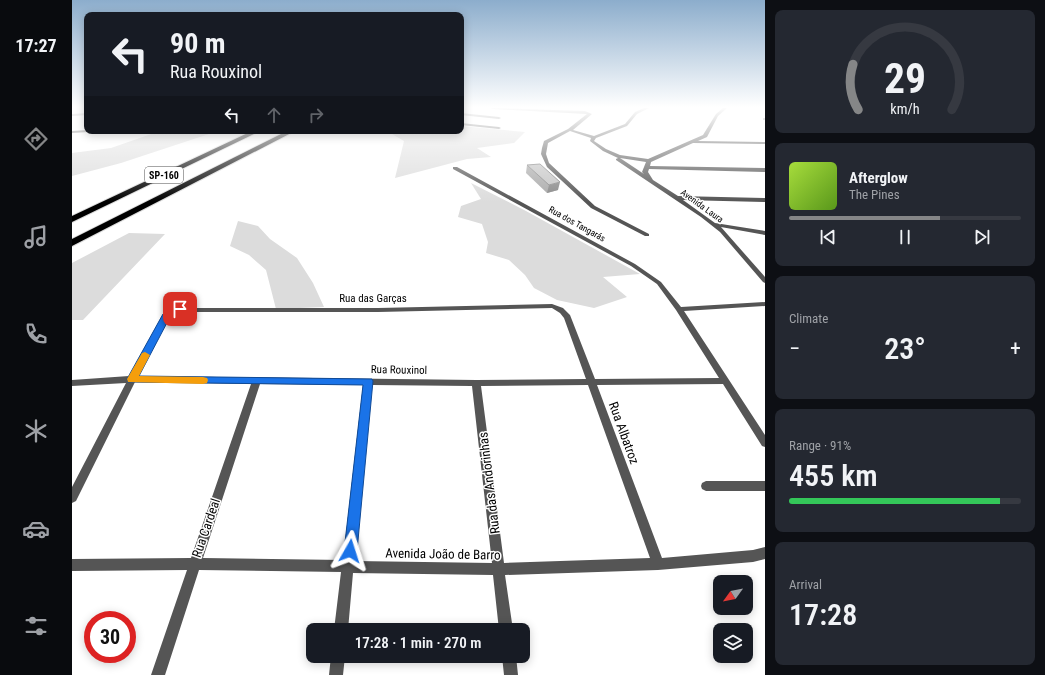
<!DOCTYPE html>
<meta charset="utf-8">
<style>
:root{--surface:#171b24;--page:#242831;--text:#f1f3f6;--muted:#9ea1a6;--line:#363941;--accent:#858687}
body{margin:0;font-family:"Roboto Condensed",sans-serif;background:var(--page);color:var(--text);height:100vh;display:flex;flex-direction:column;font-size:15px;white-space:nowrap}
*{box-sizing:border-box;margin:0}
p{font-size:13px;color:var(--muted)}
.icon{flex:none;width:22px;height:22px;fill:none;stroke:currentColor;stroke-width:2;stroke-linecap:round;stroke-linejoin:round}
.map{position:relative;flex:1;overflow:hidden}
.side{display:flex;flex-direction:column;gap:10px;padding:10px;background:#0d0f14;width:280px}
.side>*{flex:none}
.guide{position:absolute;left:12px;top:12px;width:380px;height:122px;border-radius:8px;box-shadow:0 2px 10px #0003;background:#171b24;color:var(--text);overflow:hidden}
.needle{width:26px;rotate:237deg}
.tools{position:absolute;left:641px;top:575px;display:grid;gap:8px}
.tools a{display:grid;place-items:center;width:40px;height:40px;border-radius:8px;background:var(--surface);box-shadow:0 2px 10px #0003;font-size:20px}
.speed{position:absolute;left:12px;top:611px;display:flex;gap:8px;font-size:20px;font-weight:700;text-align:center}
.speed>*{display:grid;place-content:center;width:52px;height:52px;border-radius:50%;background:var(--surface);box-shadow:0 2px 10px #0003;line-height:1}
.speed .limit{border:6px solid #d22;background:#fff;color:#111}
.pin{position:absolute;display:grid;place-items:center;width:34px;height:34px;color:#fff;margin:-17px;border-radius:8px;box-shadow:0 2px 6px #0006}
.me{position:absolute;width:44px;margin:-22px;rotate:6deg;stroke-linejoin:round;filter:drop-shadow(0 0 3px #0008)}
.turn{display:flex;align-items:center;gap:14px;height:84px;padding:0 20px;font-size:18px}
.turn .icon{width:52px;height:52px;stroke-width:2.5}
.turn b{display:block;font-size:28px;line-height:34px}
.lanes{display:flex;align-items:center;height:38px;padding:0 20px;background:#0003;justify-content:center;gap:20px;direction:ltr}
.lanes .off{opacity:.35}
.big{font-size:30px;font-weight:600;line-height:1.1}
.side .tile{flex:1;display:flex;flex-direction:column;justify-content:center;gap:6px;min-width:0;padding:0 14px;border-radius:8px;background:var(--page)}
.side .dial{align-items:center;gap:0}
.dial svg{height:104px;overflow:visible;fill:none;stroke:var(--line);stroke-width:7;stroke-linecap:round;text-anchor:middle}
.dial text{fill:var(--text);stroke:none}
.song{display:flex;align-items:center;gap:12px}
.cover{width:48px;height:48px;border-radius:6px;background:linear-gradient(135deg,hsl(80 70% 55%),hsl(90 70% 35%))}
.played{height:4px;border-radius:2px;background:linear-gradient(90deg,var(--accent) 65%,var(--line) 65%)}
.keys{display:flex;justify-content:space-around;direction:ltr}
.heat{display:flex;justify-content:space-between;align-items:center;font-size:22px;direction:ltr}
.charge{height:6px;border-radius:3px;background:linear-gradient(90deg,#34c759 91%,var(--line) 0)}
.trip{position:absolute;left:234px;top:623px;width:224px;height:40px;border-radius:8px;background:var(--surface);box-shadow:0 2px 10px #0003;font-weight:600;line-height:40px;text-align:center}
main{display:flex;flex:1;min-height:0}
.tab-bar{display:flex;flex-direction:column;width:72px;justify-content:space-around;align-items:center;background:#090b0e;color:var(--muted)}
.tab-bar .icon{width:28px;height:28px}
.tab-bar .current{color:var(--accent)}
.tab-bar b{font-size:18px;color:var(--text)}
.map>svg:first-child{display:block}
.green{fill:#dcdcdc}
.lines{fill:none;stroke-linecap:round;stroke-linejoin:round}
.motorway-casing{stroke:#dbdbdb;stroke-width:2}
.minor{fill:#555;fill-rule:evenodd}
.motorway{fill:#000;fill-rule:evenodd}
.wall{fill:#a9a9a9}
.shaded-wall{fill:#898989}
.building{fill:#c4c4c4;stroke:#898989}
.route{fill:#1a73e8;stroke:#114b97}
.slow{fill:#f59e0b}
.labels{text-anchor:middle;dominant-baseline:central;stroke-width:3;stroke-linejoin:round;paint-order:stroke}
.far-street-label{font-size:9px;fill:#000;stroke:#fff}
.shield{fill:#fff;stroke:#4c4c4c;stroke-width:1}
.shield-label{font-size:10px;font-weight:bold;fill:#000}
.street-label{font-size:11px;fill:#000;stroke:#fff}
.near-street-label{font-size:13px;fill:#000;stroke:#fff}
</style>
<main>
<nav class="tab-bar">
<b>17:27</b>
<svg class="icon current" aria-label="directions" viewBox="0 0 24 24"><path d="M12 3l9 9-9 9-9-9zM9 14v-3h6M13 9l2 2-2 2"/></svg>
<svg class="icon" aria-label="music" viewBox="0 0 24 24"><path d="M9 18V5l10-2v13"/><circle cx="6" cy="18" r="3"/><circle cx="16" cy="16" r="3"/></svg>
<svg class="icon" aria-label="phone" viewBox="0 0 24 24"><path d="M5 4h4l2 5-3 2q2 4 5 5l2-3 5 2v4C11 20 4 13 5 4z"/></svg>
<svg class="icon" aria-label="climate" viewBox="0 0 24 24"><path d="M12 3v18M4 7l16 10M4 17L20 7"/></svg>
<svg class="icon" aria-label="car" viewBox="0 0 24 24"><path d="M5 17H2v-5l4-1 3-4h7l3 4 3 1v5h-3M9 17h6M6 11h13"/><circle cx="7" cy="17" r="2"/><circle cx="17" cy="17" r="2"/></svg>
<svg class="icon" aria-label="filters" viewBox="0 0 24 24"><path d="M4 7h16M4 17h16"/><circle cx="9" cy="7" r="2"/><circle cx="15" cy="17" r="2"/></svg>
</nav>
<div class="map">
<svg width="693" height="675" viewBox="0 0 693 675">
<rect width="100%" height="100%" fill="#fff"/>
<path class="green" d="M389,126L453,132L442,143L405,148L419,157L395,159L323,178L332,141L315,131H389Z
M88,131H146L49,163L0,176V153L39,148Z
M399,183L454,211L568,274L531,277L555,297L522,308L485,300L462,288L453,275L437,260L414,253L416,242L410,224L386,217L389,206L409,199Z
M166,221L186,226L198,239L225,258L241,283L252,307L204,309L194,270L177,255L158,246Z
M57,233L93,234L11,320H0V263Z"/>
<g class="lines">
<defs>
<path id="motorway" d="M180,131H188L0,222V216Z
M215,131H223L0,246V239Z"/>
</defs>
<use href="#motorway" class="motorway-casing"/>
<path class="minor" d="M419,108L513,111L520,114L501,130L522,136L553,124L563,112L572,108H577L565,114L555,126L524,138L522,141L534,149L548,155L576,159L631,135L644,114L651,108H655L646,116L635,137L626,141L693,142V144L621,143L579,162L578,166L693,168V172L577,169L576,172L581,180L606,196L693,198V202L611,200L643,223L693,231V235L649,227L693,277V283L691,282L648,232L629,217L544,160V159L546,158L531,151L518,141L519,138L498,131L476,143L474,154L477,163L523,206L577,234V236H573L519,208L475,167L469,154L470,148L472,141L496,129L515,114L421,109ZM548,158L574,162L570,172L572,174Z
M15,113V115L0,116V114Z
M389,113L427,117L429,118L427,119L389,115Z
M691,118H693V120H691Z
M389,123L427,127L429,128L427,129L389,125Z
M15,130V131H18L16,132L0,133V131Z
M381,167H385L563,264L589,282L609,307L693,302V306L612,311L693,435V447L690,446L651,384L525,385L590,558L681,550L693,547V559L681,562L586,570L433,575L441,630H427L421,575L281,573L276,630H262L269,572L127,570L93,675H79L115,570L0,571V559L119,558L179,384L63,382L4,501L0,503V487L54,383L0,386V380L57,376L90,316L100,308H306L480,304L491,308L498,315L523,379L647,378L604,310L585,284L559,266L381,169ZM480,308L488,313L492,318L514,379L404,380L66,376L97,318L105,312H306ZM188,384L291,385L271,560L131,558ZM300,385L400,386L420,563L283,561ZM516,385L578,558L432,563L409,386Z
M634,481H693V491H634L630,489L629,486L630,483Z
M259,656H273L271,675H257Z
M430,656H444L446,675H432Z"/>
<use href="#motorway" class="motorway"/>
</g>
<path class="wall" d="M455,165L486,190L475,193L454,173Z"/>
<path class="shaded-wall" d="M488,182L486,190L475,193L477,185Z"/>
<path class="building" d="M468,164L488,182L477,185L455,165Z"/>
<linearGradient id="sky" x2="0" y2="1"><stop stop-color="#8cadcc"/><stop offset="0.53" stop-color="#fff"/><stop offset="1" stop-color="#fff" stop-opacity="0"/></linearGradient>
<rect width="693" height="202" fill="url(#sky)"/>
<path class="route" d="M108,306L112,309L98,317L67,376L300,379L301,381L285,551L283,556L278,558L274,556L272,551L291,385L56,382L55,379L91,314L95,310Z"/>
<path class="slow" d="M73,352L78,355L67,376L131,377L135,378L136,380L135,383L131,384L56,382L55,379L70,353Z"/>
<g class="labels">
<g class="far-street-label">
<text transform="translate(630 206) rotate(36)">Avenida Laura</text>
<text transform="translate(505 224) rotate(29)">Rua dos Tangarás</text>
</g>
<rect class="shield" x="73" y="167" width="38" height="16" rx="3"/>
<g class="shield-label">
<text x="92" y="175">SP-160</text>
</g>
<g class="street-label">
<text x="301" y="298">Rua das Garças</text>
<text transform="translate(327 370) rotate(1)">Rua Rouxinol</text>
</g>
<g class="near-street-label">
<text transform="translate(552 433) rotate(70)">Rua Albatroz</text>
<text transform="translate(417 483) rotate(-97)">Rua das Andorinhas</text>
<text transform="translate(134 528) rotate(-71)">Rua Cardeal</text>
<text transform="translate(371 554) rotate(1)">Avenida João de Barro</text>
</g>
</g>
</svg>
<div class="tools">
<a><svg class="needle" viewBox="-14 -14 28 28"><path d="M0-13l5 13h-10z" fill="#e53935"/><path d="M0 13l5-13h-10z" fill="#9ea1a6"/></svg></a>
<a><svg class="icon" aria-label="layers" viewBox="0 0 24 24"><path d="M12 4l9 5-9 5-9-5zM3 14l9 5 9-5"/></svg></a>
</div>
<div class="speed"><div class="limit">30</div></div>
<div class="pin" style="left:108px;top:309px;background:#d93025"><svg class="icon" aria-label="arrive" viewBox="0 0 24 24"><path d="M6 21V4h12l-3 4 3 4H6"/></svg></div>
<svg class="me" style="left:278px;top:551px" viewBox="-20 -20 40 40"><path d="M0-17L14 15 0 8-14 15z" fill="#1a73e8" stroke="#fff" stroke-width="4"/></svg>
<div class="trip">17:28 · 1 min · 270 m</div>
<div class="guide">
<div class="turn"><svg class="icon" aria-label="left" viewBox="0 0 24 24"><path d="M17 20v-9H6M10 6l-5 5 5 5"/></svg><div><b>90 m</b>Rua Rouxinol</div></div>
<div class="lanes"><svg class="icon" aria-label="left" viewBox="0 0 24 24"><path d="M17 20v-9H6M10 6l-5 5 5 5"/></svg><svg class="icon off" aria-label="ahead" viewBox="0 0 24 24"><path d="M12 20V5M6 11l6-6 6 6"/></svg><svg class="icon off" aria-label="right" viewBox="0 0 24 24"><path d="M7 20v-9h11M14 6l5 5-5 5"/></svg></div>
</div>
</div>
<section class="side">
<div class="tile dial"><svg viewBox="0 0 100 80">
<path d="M14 69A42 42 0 1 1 86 69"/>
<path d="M14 69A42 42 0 0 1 10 34" stroke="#858687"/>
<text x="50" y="56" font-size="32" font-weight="700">29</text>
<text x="50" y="72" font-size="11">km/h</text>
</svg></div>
<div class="tile">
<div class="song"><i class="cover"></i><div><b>Afterglow</b><p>The Pines</p></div></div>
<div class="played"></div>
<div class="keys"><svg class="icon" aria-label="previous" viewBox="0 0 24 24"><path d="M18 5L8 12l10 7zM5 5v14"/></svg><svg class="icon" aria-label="pause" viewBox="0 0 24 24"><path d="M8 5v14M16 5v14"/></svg><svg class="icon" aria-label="next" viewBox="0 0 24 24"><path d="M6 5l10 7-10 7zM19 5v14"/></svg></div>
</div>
<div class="tile"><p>Climate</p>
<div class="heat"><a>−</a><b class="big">23°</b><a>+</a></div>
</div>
<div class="tile"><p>Range · 91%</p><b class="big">455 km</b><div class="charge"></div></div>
<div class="tile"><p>Arrival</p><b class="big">17:28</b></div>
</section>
</main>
